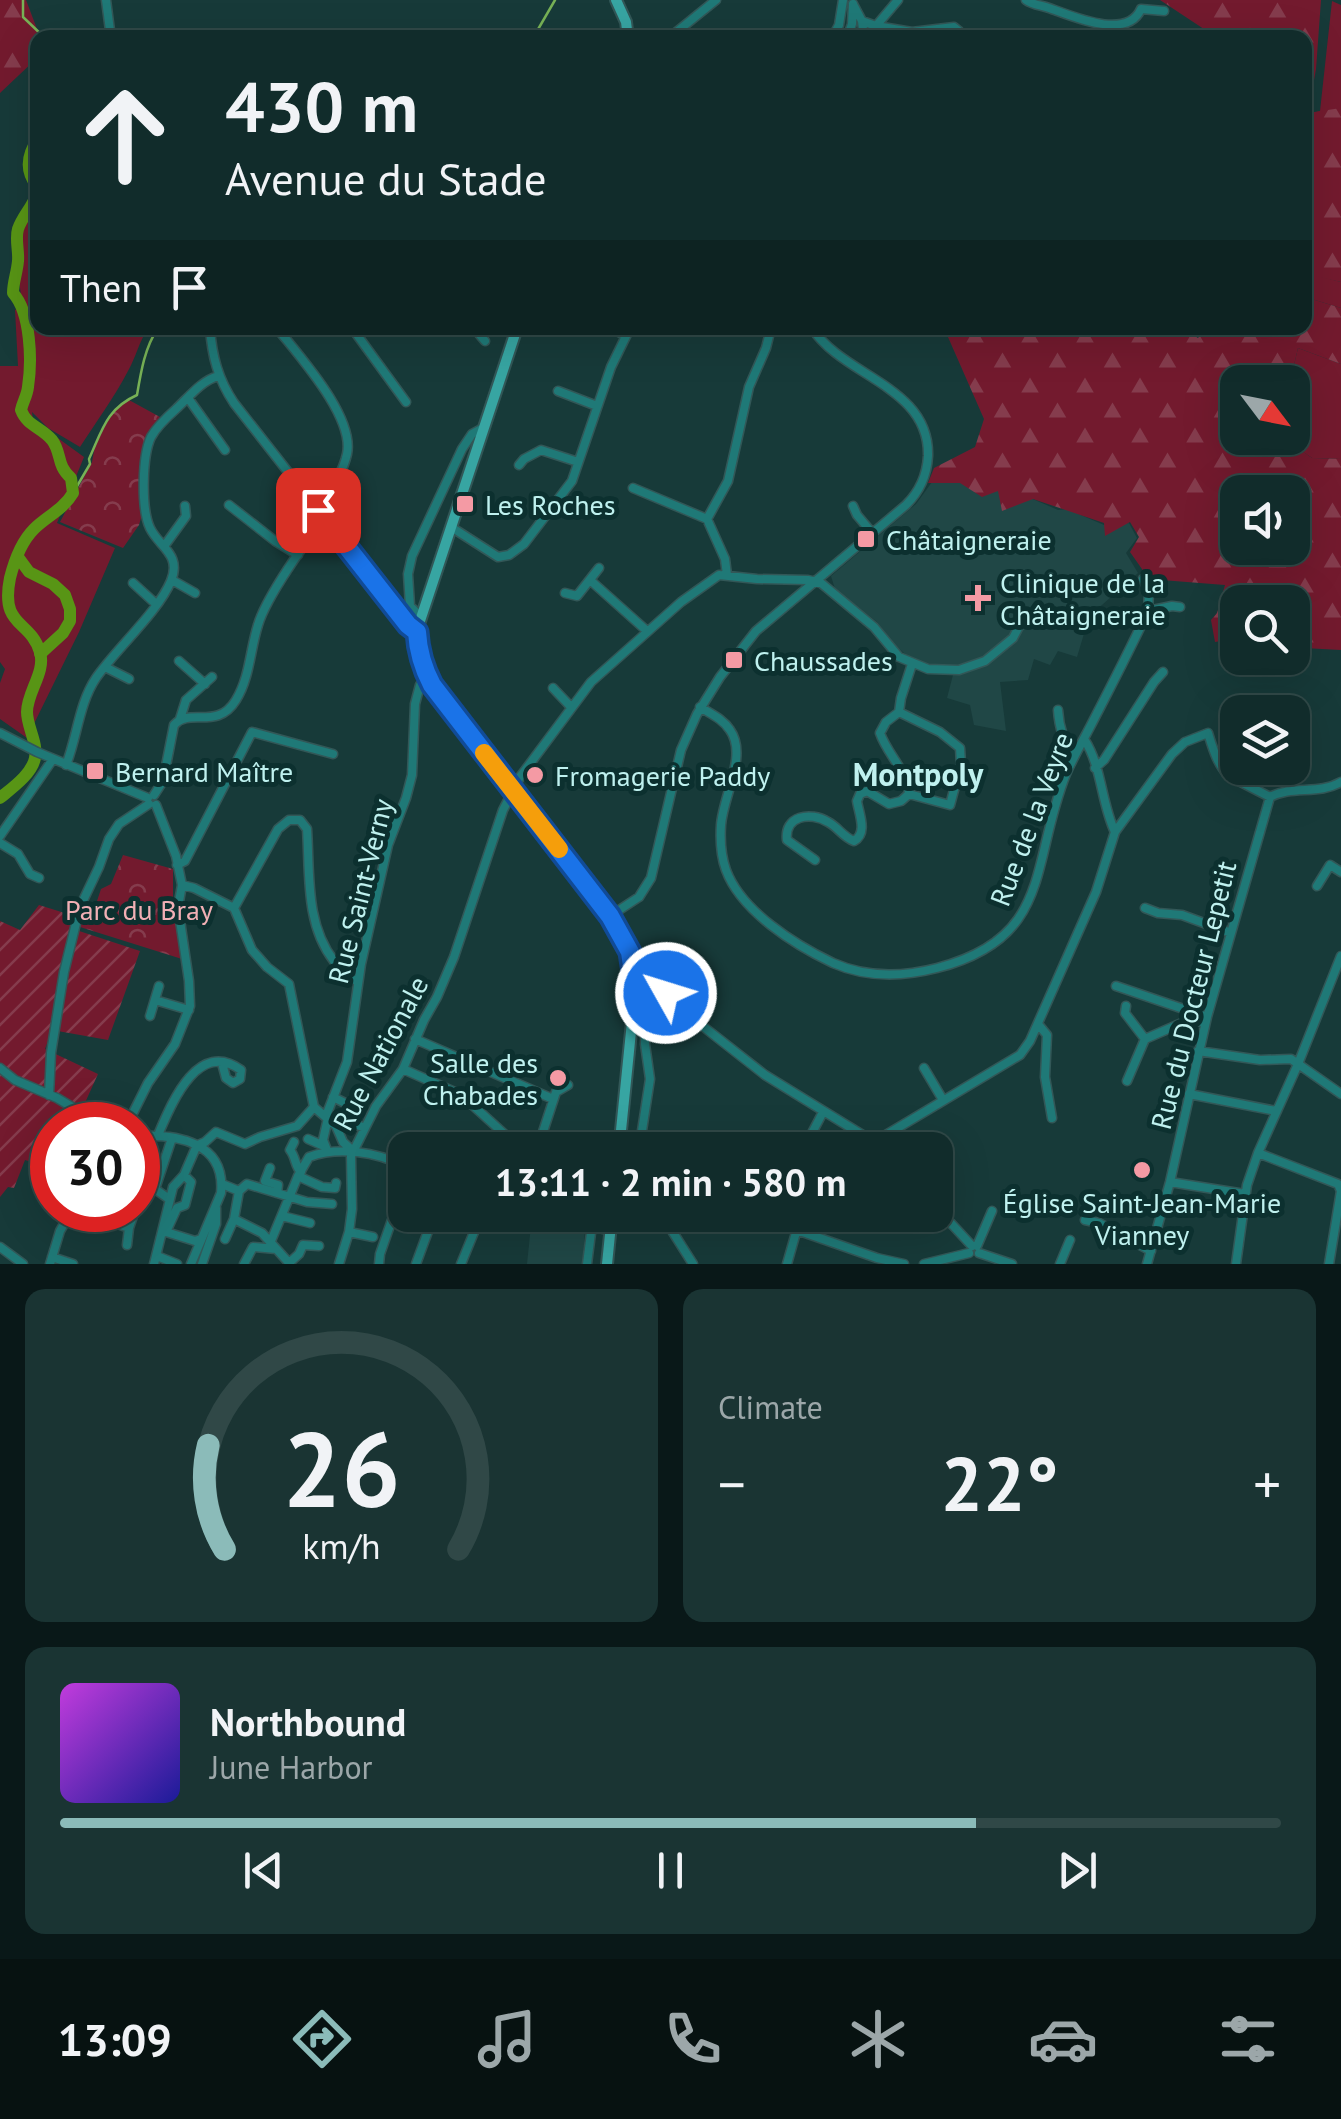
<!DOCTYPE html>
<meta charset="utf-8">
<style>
:root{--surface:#112c2b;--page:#1a3433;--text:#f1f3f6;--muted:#9ca7a9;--line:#304847;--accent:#8bbbb9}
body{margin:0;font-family:"PT Sans",sans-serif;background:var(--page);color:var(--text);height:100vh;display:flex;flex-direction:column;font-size:38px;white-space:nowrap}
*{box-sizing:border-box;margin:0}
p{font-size:32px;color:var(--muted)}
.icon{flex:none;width:55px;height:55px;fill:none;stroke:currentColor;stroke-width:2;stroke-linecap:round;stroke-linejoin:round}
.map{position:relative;height:1264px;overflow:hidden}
.drawer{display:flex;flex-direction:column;gap:25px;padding:25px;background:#091818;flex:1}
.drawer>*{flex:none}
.hud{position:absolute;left:30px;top:30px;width:1282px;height:305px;border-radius:20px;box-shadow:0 10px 40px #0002,0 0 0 2px var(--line);background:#112c2b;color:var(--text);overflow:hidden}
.needle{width:65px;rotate:122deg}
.fabs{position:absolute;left:1220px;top:365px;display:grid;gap:20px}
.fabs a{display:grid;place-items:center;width:90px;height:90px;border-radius:20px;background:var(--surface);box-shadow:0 10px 40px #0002,0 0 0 2px var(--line);font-size:50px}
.speed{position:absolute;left:30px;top:1102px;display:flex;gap:20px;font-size:50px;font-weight:700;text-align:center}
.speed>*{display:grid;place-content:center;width:130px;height:130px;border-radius:50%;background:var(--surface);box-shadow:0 10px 40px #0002,0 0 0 2px var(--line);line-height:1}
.speed .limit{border:15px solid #d22;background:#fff;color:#111}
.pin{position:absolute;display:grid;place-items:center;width:85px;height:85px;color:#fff;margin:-42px;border-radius:20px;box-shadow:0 5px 15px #0006}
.me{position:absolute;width:110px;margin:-55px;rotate:309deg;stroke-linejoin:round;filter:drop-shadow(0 0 8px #0008)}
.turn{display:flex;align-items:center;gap:35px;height:210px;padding:0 30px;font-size:45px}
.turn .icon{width:130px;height:130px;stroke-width:2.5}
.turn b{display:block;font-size:70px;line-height:85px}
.then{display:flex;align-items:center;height:95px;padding:0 30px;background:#0003;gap:20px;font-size:38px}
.big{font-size:75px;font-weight:800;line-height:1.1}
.drawer .widget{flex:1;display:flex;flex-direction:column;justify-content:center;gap:15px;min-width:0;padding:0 35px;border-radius:20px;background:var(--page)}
.drawer .dial{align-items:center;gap:0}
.dial svg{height:260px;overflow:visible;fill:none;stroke:var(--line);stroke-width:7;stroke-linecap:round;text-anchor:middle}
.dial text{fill:var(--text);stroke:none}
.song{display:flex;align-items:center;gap:30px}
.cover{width:120px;height:120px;border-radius:15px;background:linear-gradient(135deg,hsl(290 70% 55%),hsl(240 70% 35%))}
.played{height:10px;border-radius:5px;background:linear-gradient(90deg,var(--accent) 75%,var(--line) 75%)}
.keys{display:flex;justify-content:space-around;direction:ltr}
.heat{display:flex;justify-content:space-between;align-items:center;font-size:55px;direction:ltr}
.drawer .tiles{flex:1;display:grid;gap:25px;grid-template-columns:1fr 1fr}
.widget:last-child{grid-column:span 2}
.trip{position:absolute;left:388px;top:1132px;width:565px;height:100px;border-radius:20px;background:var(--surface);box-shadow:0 10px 40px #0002,0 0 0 2px var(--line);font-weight:800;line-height:100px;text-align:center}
.menu{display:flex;height:160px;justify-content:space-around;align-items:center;background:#071211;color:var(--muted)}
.menu .icon{width:70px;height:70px}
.menu .selected{color:var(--accent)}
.menu b{font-size:45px;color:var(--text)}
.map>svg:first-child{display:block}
.built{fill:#204746}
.grass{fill:#731a2e}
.forest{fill:url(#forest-firs);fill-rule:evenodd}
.park{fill:url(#park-crowns)}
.garden{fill:url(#garden-furrows)}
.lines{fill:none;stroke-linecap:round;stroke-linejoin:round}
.stream{stroke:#77b156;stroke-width:2.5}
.river{stroke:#589515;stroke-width:12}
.minor-casing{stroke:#325757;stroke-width:11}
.major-casing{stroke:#325757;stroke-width:14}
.minor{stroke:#1f7977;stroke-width:8}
.major{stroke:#37a5a2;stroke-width:10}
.route-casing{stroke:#114b97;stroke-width:25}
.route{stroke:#1a73e8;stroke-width:18}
.slow{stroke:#f59e0b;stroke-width:18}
.poi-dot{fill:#f49aa4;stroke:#0c302f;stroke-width:4}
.labels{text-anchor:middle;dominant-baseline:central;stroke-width:10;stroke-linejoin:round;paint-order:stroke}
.poi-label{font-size:28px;fill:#bff1ef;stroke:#0c302f;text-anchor:start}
.street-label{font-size:28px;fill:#bff1ef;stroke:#0c302f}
.park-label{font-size:28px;fill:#f1b0b5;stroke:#0c302f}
.quarter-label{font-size:32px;font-weight:bold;fill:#bff1ef;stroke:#0c302f}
</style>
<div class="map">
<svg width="1341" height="1264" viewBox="0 0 1341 1264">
<defs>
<pattern id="forest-firs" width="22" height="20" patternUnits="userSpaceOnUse" patternTransform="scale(2.5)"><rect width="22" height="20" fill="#731a2e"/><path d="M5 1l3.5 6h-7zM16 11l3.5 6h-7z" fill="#853c4d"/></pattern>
<pattern id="park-crowns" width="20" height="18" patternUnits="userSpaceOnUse" patternTransform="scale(2.5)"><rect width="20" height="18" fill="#731a2e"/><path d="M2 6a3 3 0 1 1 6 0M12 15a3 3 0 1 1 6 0" fill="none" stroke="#853c4d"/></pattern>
<pattern id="garden-furrows" width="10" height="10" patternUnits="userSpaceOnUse" patternTransform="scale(2.5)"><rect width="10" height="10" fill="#731a2e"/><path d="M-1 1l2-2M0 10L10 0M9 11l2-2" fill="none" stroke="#853c4d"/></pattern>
</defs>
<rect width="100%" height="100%" fill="#173a39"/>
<path class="built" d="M977,475L1058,510L1067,509L1104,525L1129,523L1137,538L1126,553L1138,573L1094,612L1083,618L1086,627L1077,657L1058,651L1050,665L1034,659L1028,680L1000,682L1006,731L974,725L970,705L947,698L953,675L950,668L916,662L904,653L893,644L877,622L835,589L831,576L916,504L932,482Z
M532,1216L585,1228L583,1264H527Z"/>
<path class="grass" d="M1332,1L1341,5V213L1308,114L1320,111Z
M37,215L38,328H148C139,342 136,357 128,371C114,398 96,422 80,447L48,428L32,412L33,420L84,457L57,523L115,548L79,632L27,738L0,719V683L5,669L0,662V366H18L15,310L23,304C17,285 18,235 26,217Z
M1306,273L1341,282V308L1305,297Z
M1298,348L1341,364V459L1312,458L1283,438H1292V382H1290Z"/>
<path class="forest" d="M0,0H26L40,37L38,38L37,58L0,93Z
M1160,0H1321L1316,69L1308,113L1341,108V282L1305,274V38L1216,37Z
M1305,297L1341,308V364L1298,348L1290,382H1238V438H1283L1312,458L1341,459V650L1304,648L1293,641L1292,602H1238L1237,638L1215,642L1211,620L1217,613L1225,585L1149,579L1130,552L1139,537L1130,522L1105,536L1104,523L1033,499L1002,511L998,491L982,497L960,483H928L934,468L975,447L984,419L948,337L952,328H1182L1198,338L1206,328H1305ZM1238,492H1292V548H1238Z"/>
<path class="park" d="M129,400L160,417C133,450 140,477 141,518L139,525L123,548L60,522L92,462L95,446L108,420L115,409Z
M123,855L173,869V899L182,959L80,927L86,909L94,910L101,889L111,884Z"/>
<path class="garden" d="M39,905L71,915L70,928L140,951L108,1040L52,1030L45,1049L98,1074L79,1116L91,1123L90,1125H52V1168L25,1160L14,1188L8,1187L0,1197V921L20,930Z"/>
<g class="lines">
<path class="stream" d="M23,0V17L45,38
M533,38L555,0
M73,493L90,464L89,459C102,431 106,409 137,395C141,371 145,347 158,328"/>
<path class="river" d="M18,557L29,572L53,584L65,595L70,609V621L63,633L40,654
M0,798C12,788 32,774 35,758C38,743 27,727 27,712C27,692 46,672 40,652C30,619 0,628 10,578C14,562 22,541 34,529C47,516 63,510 73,493L71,478C56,465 62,453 52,440C41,427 27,426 21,410C23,401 27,396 28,387C32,361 31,313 13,293C13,282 17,273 18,261C19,251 15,239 18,229C24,212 37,204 37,186C25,171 27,155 38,139"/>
<defs>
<path id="minor" d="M106,0L111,38
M1026,0C1033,5 1040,5 1049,8C1072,16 1127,41 1141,9L1164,11
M853,4L862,21L863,29
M862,21L876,26L912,32L954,27L959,31L961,38
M876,26L898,0
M669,38L716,0
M832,38L839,25L843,0
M847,38L852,24L853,4
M210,328C212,356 218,379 234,403L408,625L417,632
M277,328C299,356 355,417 347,454C343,473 329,494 318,509
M352,328L406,402
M474,328L485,341
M611,328L626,336
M558,391L597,406
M188,398L225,450
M519,465L524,459L541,450L578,462
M633,488L707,519
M229,505L275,541L298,555
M853,506L857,515L873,534
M451,527L498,557L509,555L524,544L572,481L611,367L630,328
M165,545L186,516L185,506
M727,575L725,559L707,519L728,481L749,387L766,348L771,328
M172,580L195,593
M590,580L647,631
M133,583L156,604
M565,593L577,596L599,568
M1148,611L1172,606L1180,607
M421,617L410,606L408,574L412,556L462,449L472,434L483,428
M179,661L205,684
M105,667L129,679
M553,688L571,707
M700,707C711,714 723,719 730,730C748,755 723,796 721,825C720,840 721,856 726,870C741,911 795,945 833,963C867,978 902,977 937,968C1053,938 1030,864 1066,774C1073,758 1082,742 1090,727C1110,688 1130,650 1148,611L1149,591L1143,579
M1058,710C1059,727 1064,743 1074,757
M899,712L940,732L960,748L961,764L950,805L909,794
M180,719L186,700L212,677
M0,733L37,752L148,798
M66,765C77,738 79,703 96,678C116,649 158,612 171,581C182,554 159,547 150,528C141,509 142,456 151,437C157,426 167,417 176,409C189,397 201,381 218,376
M1095,768L1104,760L1154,682L1163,672
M154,795L163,781L174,725C190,707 217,731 236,700C250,677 250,650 258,625C265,601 307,535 327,521
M1270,797C1292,785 1319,795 1341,782
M1115,832L1172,754L1185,742L1208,733C1213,749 1217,764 1229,776L1270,797
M0,836L53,759
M0,843L18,854L30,874L39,878
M815,860L787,840C784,816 810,811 828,822C838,827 843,837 854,841C868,833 859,814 857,801L860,794L867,791L889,804L901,801L909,794C908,772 887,754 880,733L886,722L899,712L901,698L912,664
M177,865L185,861L252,732L333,754
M182,885L194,888L234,908L252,950L267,967L289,984L314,1107L336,1126L343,1142L353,1151
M1317,886L1330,865L1341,872
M234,908L278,829L289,820H300L307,829C310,874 305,924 334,961C341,971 345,978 358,981
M1145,908L1158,913L1182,915L1231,933
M610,916L639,897L651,878L681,750L697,714L720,677L756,631L906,505C919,492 927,475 928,456C930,386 843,377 812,328
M634,980L657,991L674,996L700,1024L765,1075L874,1142L883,1150
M1116,986L1207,1017
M155,1000L189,1010
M1126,1006L1125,1013L1145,1039
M150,1016L159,986
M1038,1024L1047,1035L1045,1077L1052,1118
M415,1039L553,1099
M1198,1051L1260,1060L1291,1059L1341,1094
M0,1068L15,1080L57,1098L102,1125
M924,1068L943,1100
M403,1069L457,1093L468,1101L522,1150
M1127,1081L1145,1039L1191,1019L1205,1023
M1189,1094L1276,1111
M49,1095L51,1053L64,972L80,907L99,867L109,839L119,824L149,804
M333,1097L351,1106L344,1120L365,1128
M326,1116L347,1062L361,964L388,845L406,798L412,775L415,704L420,685L429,679
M127,1125L148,1083L175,1044L190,1006L189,981L178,907L182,885L176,856L156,805
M158,1135C171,1105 197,1038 241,1070L240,1079L233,1083L226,1078L222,1063
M138,1136C177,1134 226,1142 221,1193L191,1264
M308,1139L324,1146
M294,1142L290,1150C296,1157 295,1167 301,1172
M874,1142L1020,1055L1030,1041L1096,892L1115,832C1101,803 1102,766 1084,739
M198,1145L205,1142L216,1132L245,1144L260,1137L297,1126L314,1107
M327,1150L323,1140L328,1118
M537,1150L556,1092L568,1085
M639,1150L650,1079L645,1044L646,1000L657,991
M808,1150L812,1133L823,1112
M1258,1153L1338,1184L1341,1191L1329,1264
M270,1168L265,1181L278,1185L277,1193
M298,1176L322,1187L335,1188L336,1183
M1170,1182L1245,1194
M222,1184L239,1191L234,1219L262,1233L290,1264
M239,1191L247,1184L307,1202L332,1204
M169,1199L155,1189L172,1138
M935,1206L972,1246
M395,1207L405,1184
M79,1210L129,1228L135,1210
M552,1215L610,1231
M662,1215L693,1264
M736,1215L788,1227L877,1258L904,1264
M282,1216L310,1223
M1085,1220L1099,1223L1151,1251
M163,1231L195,1241L201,1239
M166,1232L177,1208L185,1205L191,1182L184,1175
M349,1232L373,1237
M225,1239L234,1219
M271,1241L298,1176L309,1157C339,1146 376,1152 405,1166
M127,1245L129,1228
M977,1246L992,1211
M0,1247L23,1264
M979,1253L1012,1264
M157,1256L177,1264
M52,1257L73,1264
M289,1263L299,1254L303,1245L319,1246
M50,1264L60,1231L72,1210
M154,1264L173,1187L184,1175L197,1145
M202,1264L216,1224V1208
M244,1264L253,1247L276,1249
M339,1264L349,1232L352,1209L351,1156L376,1106L403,1069L424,1020L437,997L454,957L503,810L520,777L591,682L681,602L719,575L757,579L808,580L821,583L874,627L899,657L928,669L959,670L985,661L1013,638L1022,621
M379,1264L380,1254L394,1214L392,1184L398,1163
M416,1264L434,1215
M461,1264L481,1215
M587,1264L592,1225L598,1216
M787,1264L797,1229
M924,1264L969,1253
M1060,1264L1070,1240
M1147,1264L1170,1182L1207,1017L1270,797
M1236,1264L1247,1185L1258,1153L1298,1064L1341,956"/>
<path id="major" d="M616,0L626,22L628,38
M517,328L419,624L418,648L432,685L610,916C628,944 635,968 634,1002L619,1150
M607,1264L612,1215"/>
</defs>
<use href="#minor" class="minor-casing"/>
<use href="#major" class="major-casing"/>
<use href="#minor" class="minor"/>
<use href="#major" class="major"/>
</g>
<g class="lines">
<defs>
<path id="route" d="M318,510L408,625L417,632C418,651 423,668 432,685L610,916L630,952L634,980L657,992L666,993"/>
</defs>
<use href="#route" class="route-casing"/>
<use href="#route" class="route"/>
<path class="slow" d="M484,753L559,849"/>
</g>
<g class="poi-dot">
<rect x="455" y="494" width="20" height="20" rx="5"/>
<rect x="856" y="529" width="20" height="20" rx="5"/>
<path d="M973 583h10v10h10v10h-10v10h-10v-10h-10v-10h10z"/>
<rect x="724" y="650" width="20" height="20" rx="5"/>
<rect x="85" y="761" width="20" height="20" rx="5"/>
<circle cx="535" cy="775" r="10"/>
<circle cx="558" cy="1078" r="10"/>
<circle cx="1142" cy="1170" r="10"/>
</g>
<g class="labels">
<g class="poi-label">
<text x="485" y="504">Les Roches</text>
<text x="886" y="539">Châtaigneraie</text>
<text x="1000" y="582">Clinique de la<tspan x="1000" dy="32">Châtaigneraie</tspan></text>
<text x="754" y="660">Chaussades</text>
<text x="115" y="771">Bernard Maître</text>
<text x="555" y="775">Fromagerie Paddy</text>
<text x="538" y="1062" text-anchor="end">Salle des<tspan x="538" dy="32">Chabades</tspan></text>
<text x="1142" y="1202" text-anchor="middle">Église Saint-Jean-Marie<tspan x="1142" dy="32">Vianney</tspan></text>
</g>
<g class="street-label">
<text transform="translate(1031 819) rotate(-69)">Rue de la Veyre</text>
<text transform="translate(360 891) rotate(-76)">Rue Saint-Verny</text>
<text transform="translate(1193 995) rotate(-76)">Rue du Docteur Lepetit</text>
<text transform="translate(380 1053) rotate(-62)">Rue Nationale</text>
</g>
<g class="park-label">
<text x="139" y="909">Parc du Bray</text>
</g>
<g class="quarter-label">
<text x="918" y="774">Montpoly</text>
</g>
</g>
</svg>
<div class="fabs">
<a><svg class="needle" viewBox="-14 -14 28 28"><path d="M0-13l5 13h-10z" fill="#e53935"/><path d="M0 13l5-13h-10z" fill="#9ca7a9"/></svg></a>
<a><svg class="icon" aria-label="sound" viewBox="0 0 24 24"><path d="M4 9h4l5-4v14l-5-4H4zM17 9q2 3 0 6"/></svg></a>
<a><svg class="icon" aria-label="search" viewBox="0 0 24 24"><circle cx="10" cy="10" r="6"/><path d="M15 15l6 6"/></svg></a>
<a><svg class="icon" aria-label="layers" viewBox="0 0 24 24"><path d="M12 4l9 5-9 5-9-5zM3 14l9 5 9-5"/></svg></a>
</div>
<div class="speed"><div class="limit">30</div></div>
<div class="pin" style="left:318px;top:510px;background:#d93025"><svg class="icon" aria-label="arrive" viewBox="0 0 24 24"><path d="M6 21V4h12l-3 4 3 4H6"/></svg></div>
<svg class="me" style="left:666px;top:993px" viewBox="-20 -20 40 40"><circle r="17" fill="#1a73e8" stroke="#fff" stroke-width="3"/><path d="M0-11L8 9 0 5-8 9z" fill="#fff"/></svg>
<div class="trip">13:11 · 2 min · 580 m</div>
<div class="hud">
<div class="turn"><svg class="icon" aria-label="ahead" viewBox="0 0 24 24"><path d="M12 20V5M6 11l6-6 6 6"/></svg><div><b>430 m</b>Avenue du Stade</div></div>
<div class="then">Then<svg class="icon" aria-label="arrive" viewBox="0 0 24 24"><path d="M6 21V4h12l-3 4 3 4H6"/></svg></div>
</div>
</div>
<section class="drawer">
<div class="tiles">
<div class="widget dial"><svg viewBox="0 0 100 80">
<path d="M14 69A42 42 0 1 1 86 69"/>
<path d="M14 69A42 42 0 0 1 9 37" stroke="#8bbbb9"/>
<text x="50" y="56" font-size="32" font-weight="700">26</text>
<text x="50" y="72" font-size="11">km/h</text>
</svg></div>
<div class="widget"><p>Climate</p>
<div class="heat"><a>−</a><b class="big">22°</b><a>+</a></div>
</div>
<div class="widget">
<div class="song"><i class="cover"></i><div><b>Northbound</b><p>June Harbor</p></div></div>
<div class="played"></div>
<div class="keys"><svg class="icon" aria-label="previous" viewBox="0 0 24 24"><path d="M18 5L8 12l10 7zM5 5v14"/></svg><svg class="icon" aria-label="pause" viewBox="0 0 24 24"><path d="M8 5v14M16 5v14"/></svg><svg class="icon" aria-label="next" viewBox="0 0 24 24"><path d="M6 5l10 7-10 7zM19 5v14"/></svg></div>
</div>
</div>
</section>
<nav class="menu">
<b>13:09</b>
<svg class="icon selected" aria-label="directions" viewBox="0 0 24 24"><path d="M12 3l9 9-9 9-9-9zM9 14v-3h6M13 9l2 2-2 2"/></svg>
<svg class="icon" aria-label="music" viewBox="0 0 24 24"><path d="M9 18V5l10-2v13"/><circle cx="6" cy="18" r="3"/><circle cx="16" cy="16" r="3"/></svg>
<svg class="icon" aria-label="phone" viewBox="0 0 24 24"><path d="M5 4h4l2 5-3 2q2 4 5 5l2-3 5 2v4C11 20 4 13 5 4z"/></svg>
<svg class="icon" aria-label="climate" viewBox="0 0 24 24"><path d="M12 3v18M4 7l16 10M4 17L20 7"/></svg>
<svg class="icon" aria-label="car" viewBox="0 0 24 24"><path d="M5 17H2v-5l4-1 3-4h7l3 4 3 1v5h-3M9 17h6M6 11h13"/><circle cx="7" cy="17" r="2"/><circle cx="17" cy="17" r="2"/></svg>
<svg class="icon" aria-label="filters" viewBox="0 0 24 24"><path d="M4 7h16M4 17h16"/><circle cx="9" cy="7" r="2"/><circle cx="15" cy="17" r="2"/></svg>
</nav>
